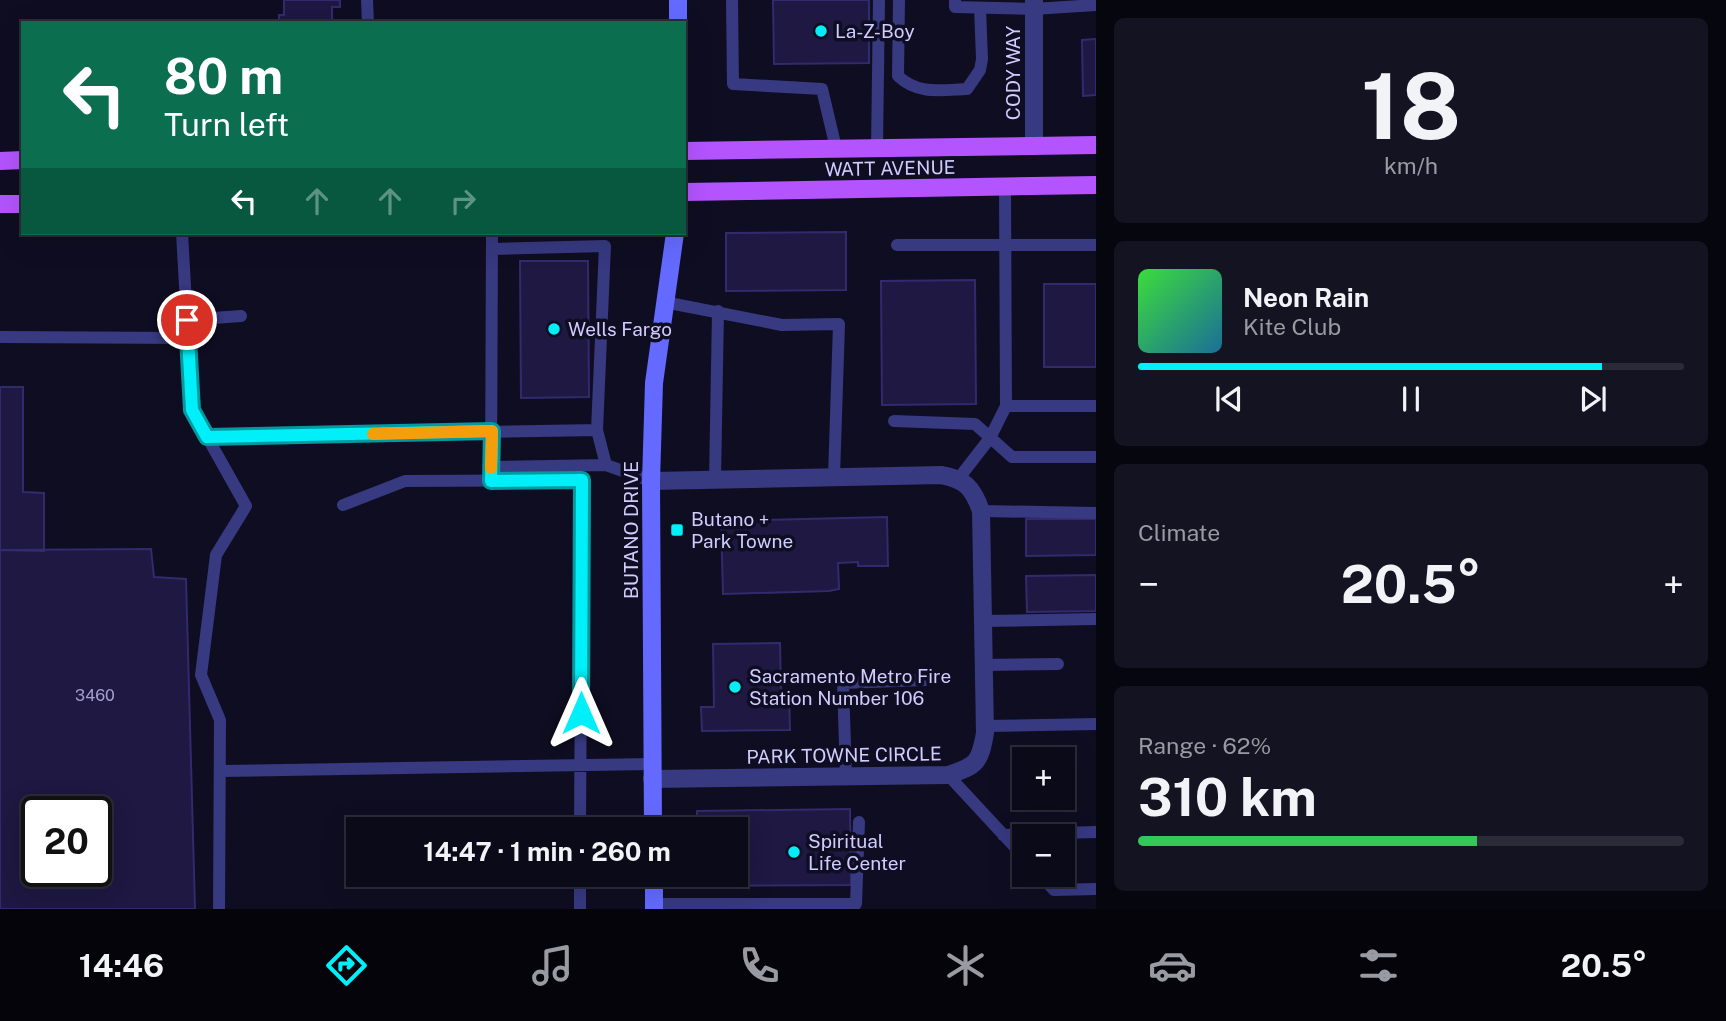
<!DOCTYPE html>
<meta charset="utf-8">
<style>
:root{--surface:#0b0a19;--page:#141322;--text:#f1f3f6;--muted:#9a9aa2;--line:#2b2b38;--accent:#00eff8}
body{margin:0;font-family:"Public Sans",sans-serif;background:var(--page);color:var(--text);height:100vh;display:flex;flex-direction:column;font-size:26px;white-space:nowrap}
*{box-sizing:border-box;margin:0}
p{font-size:23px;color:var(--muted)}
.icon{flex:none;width:38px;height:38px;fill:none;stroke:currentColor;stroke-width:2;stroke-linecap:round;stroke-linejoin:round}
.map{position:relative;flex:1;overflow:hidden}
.sheet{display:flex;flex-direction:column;gap:18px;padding:18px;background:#06060e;width:630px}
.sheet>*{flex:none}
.top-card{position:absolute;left:21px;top:21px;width:665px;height:214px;border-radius:0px;box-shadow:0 7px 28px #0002,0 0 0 2px var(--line);background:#0b6e4f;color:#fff;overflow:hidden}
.controls{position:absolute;left:1012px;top:747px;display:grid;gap:14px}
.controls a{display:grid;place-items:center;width:63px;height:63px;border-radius:0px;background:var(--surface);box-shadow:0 7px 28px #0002,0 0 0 2px var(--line);font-size:35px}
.speed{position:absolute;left:21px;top:796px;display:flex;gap:14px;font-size:35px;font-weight:700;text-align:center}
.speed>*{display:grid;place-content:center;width:91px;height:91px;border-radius:50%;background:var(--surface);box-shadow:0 7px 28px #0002,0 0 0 2px var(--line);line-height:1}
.speed .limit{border:4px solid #111;border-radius:10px;background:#fff;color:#111}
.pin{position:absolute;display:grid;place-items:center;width:60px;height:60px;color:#fff;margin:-30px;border:4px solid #fff;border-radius:50%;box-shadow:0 2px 7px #0007}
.me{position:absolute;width:77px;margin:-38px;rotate:0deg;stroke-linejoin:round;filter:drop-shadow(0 0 5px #0008)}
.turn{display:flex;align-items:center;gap:24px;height:147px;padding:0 28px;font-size:32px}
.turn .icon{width:91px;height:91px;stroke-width:2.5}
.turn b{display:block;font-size:49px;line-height:60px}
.lanes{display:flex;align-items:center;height:66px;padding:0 28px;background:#0003;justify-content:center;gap:35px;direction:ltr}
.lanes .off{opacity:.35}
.big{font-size:52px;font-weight:700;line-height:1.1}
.sheet .card{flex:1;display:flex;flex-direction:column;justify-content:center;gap:10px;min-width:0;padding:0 24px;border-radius:10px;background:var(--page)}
.sheet .dial{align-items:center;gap:0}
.dial b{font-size:91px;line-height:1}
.song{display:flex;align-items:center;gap:21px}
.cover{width:84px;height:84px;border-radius:10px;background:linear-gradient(135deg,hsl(120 70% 55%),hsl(200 70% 35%))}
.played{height:7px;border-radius:4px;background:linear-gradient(90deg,var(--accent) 85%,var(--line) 85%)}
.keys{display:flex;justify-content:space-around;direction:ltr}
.heat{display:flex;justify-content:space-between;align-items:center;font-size:38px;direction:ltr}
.charge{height:10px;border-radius:5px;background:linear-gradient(90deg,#34c759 62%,var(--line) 0)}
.trip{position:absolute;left:346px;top:817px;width:402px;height:70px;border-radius:0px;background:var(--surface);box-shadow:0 7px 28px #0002,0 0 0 2px var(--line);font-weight:700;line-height:70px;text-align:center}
.dock{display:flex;height:112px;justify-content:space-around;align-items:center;background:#04040a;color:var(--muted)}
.dock .icon{width:49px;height:49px}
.dock .on{color:var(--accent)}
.dock b{font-size:32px;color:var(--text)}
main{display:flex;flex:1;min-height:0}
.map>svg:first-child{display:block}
.building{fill:#1e1842;stroke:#332a6e;stroke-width:2;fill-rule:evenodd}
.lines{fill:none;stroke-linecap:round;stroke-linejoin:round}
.lane{stroke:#373981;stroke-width:12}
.street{stroke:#373981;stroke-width:18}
.secondary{stroke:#646aff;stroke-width:18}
.primary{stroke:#b454ff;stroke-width:18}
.route-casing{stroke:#009ba1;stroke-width:18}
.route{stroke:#00eff8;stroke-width:12}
.slow{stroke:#f59e0b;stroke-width:12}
.poi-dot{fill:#00eff8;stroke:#0f0d21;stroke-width:2.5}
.labels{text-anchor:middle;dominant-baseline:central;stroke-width:7;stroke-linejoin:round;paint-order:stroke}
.number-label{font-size:16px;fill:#a3a0d0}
.poi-label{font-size:19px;fill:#cfcdff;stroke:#0f0d21;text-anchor:start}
.street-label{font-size:19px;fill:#cfcdff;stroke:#0f0d21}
</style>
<main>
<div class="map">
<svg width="1096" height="909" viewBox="0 0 1096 909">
<rect width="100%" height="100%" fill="#0f0d21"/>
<path class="building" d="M284,0H340V7H332V23H279V15H284Z
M773,0H869V63L774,64Z
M1096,39V95L1083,96L1082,40Z
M846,232V290L726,291V233Z
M520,261H588L589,397L521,398Z
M975,280L976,404L882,405L881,281Z
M1044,284H1096V367H1044Z
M0,387H23V492L44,493V551L0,550Z
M887,517L888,566H858V562L838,563L839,589L829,591L723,594L721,521Z
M1026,519H1096V555L1026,556Z
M151,549L154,577L186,579L195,909H0V550ZM37,812H96V872H37Z
M1096,575V611L1027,612L1026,576Z
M780,643L781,693H789L790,730L702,731L701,707H714L713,644Z
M850,809L851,885L698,886V875H737V830H697V811Z"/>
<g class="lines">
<path class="lane" d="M367,0L368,23
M732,0L733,84L822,89L836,148
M899,0L898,76C918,95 941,90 967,89L980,70L982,59L980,8
M955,0V7L1033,9L1096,5
M877,147L879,0
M182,233L192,410L246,506L216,555L201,675L220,720L219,909
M897,245H1096
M493,249L605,246L597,430L606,465L651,481
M664,302L782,325L839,324L834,477
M187,320L241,316
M0,337L188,338
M1006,406H1096
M894,421L975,424L1012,457H1096
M207,437L597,430
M491,467L606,465
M959,478L990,438L1006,406L1005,187
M715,480L718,311
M491,481L492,233
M343,505L405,481L582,480L580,830
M981,511L1096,513
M983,621L1096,619
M983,665L1058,664
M984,726L1096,724
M220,771L652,764
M948,775L1024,857
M846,776L843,683L925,680
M1003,835L1096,832
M1040,875L1054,890L1096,889
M654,904H856L859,822
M580,909V875"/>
<path class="street" d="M1034,0V146
M651,481L941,475C965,479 973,488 981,511L985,733C980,762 977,766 948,775L652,779"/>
<path class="secondary" d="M678,0V23
M653,830L651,481L654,383L675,233
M654,875V909"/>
<path class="primary" d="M684,151L1096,145
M0,161L23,160
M684,192L1096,185
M0,204H23"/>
</g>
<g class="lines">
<defs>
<path id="route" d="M187,320L192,410L207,437L492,431L491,481L582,480L581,713"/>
</defs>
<use href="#route" class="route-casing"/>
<use href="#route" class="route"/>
<path class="slow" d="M373,434L492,431L491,468"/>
</g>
<g class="poi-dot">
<circle cx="821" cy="31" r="7"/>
<circle cx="554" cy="329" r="7"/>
<rect x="670" y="523" width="14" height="14" rx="3.5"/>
<circle cx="735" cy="687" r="7"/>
<circle cx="794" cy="852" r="7"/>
</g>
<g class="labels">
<g class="number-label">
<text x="95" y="695">3460</text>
</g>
<g class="poi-label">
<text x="835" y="31">La-Z-Boy</text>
<text x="568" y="329">Wells Fargo</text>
<text x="691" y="519">Butano +<tspan x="691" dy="22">Park Towne</tspan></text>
<text x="749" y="676">Sacramento Metro Fire<tspan x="749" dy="22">Station Number 106</tspan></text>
<text x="808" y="841">Spiritual<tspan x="808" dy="22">Life Center</tspan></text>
</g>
<g class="street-label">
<text transform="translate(1013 73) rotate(-90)">CODY WAY</text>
<text transform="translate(890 168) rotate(-1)">WATT AVENUE</text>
<text transform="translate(631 530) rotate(-90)">BUTANO DRIVE</text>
<text transform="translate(844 755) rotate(-1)">PARK TOWNE CIRCLE</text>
</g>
</g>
</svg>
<div class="controls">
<a>+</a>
<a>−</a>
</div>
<div class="speed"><div class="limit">20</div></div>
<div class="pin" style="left:187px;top:320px;background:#d93025"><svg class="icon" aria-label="arrive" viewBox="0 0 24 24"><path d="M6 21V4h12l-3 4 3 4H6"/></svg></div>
<svg class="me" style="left:581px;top:713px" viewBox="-20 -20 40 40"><path d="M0-17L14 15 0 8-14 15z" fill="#00eff8" stroke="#fff" stroke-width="4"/></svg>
<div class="trip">14:47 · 1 min · 260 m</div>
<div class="top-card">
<div class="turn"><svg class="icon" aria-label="left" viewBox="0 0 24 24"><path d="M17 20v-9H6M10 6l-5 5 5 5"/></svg><div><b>80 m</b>Turn left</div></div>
<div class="lanes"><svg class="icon" aria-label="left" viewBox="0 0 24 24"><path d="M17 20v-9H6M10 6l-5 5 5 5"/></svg><svg class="icon off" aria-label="ahead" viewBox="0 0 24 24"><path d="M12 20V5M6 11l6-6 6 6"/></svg><svg class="icon off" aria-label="ahead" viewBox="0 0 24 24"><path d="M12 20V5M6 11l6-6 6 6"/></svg><svg class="icon off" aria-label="right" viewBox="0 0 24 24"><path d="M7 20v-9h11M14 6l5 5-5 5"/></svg></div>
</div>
</div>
<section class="sheet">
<div class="card dial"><b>18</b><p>km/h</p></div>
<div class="card">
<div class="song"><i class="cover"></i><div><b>Neon Rain</b><p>Kite Club</p></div></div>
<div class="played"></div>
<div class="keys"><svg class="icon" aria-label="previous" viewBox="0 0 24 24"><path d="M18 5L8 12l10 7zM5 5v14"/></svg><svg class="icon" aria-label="pause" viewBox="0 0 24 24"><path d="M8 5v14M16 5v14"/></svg><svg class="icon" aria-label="next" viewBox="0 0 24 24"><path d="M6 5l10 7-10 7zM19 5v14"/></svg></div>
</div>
<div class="card"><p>Climate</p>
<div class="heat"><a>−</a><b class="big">20.5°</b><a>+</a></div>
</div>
<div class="card"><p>Range · 62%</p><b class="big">310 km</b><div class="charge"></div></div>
</section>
</main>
<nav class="dock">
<b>14:46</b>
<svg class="icon on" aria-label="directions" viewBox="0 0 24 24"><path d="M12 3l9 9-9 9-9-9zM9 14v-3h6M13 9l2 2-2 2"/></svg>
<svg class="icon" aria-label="music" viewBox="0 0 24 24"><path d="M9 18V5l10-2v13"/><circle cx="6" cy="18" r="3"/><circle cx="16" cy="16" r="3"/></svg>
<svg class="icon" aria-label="phone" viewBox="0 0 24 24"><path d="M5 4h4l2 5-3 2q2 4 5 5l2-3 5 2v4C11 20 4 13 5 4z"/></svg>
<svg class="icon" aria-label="climate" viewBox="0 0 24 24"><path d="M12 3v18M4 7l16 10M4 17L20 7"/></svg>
<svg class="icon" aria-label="car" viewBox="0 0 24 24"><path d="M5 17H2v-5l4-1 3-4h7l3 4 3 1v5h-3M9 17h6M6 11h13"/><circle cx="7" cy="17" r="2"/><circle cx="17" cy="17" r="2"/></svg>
<svg class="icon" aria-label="filters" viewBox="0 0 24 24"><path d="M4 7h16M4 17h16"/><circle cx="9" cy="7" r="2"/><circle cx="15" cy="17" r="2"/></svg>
<b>20.5°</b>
</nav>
